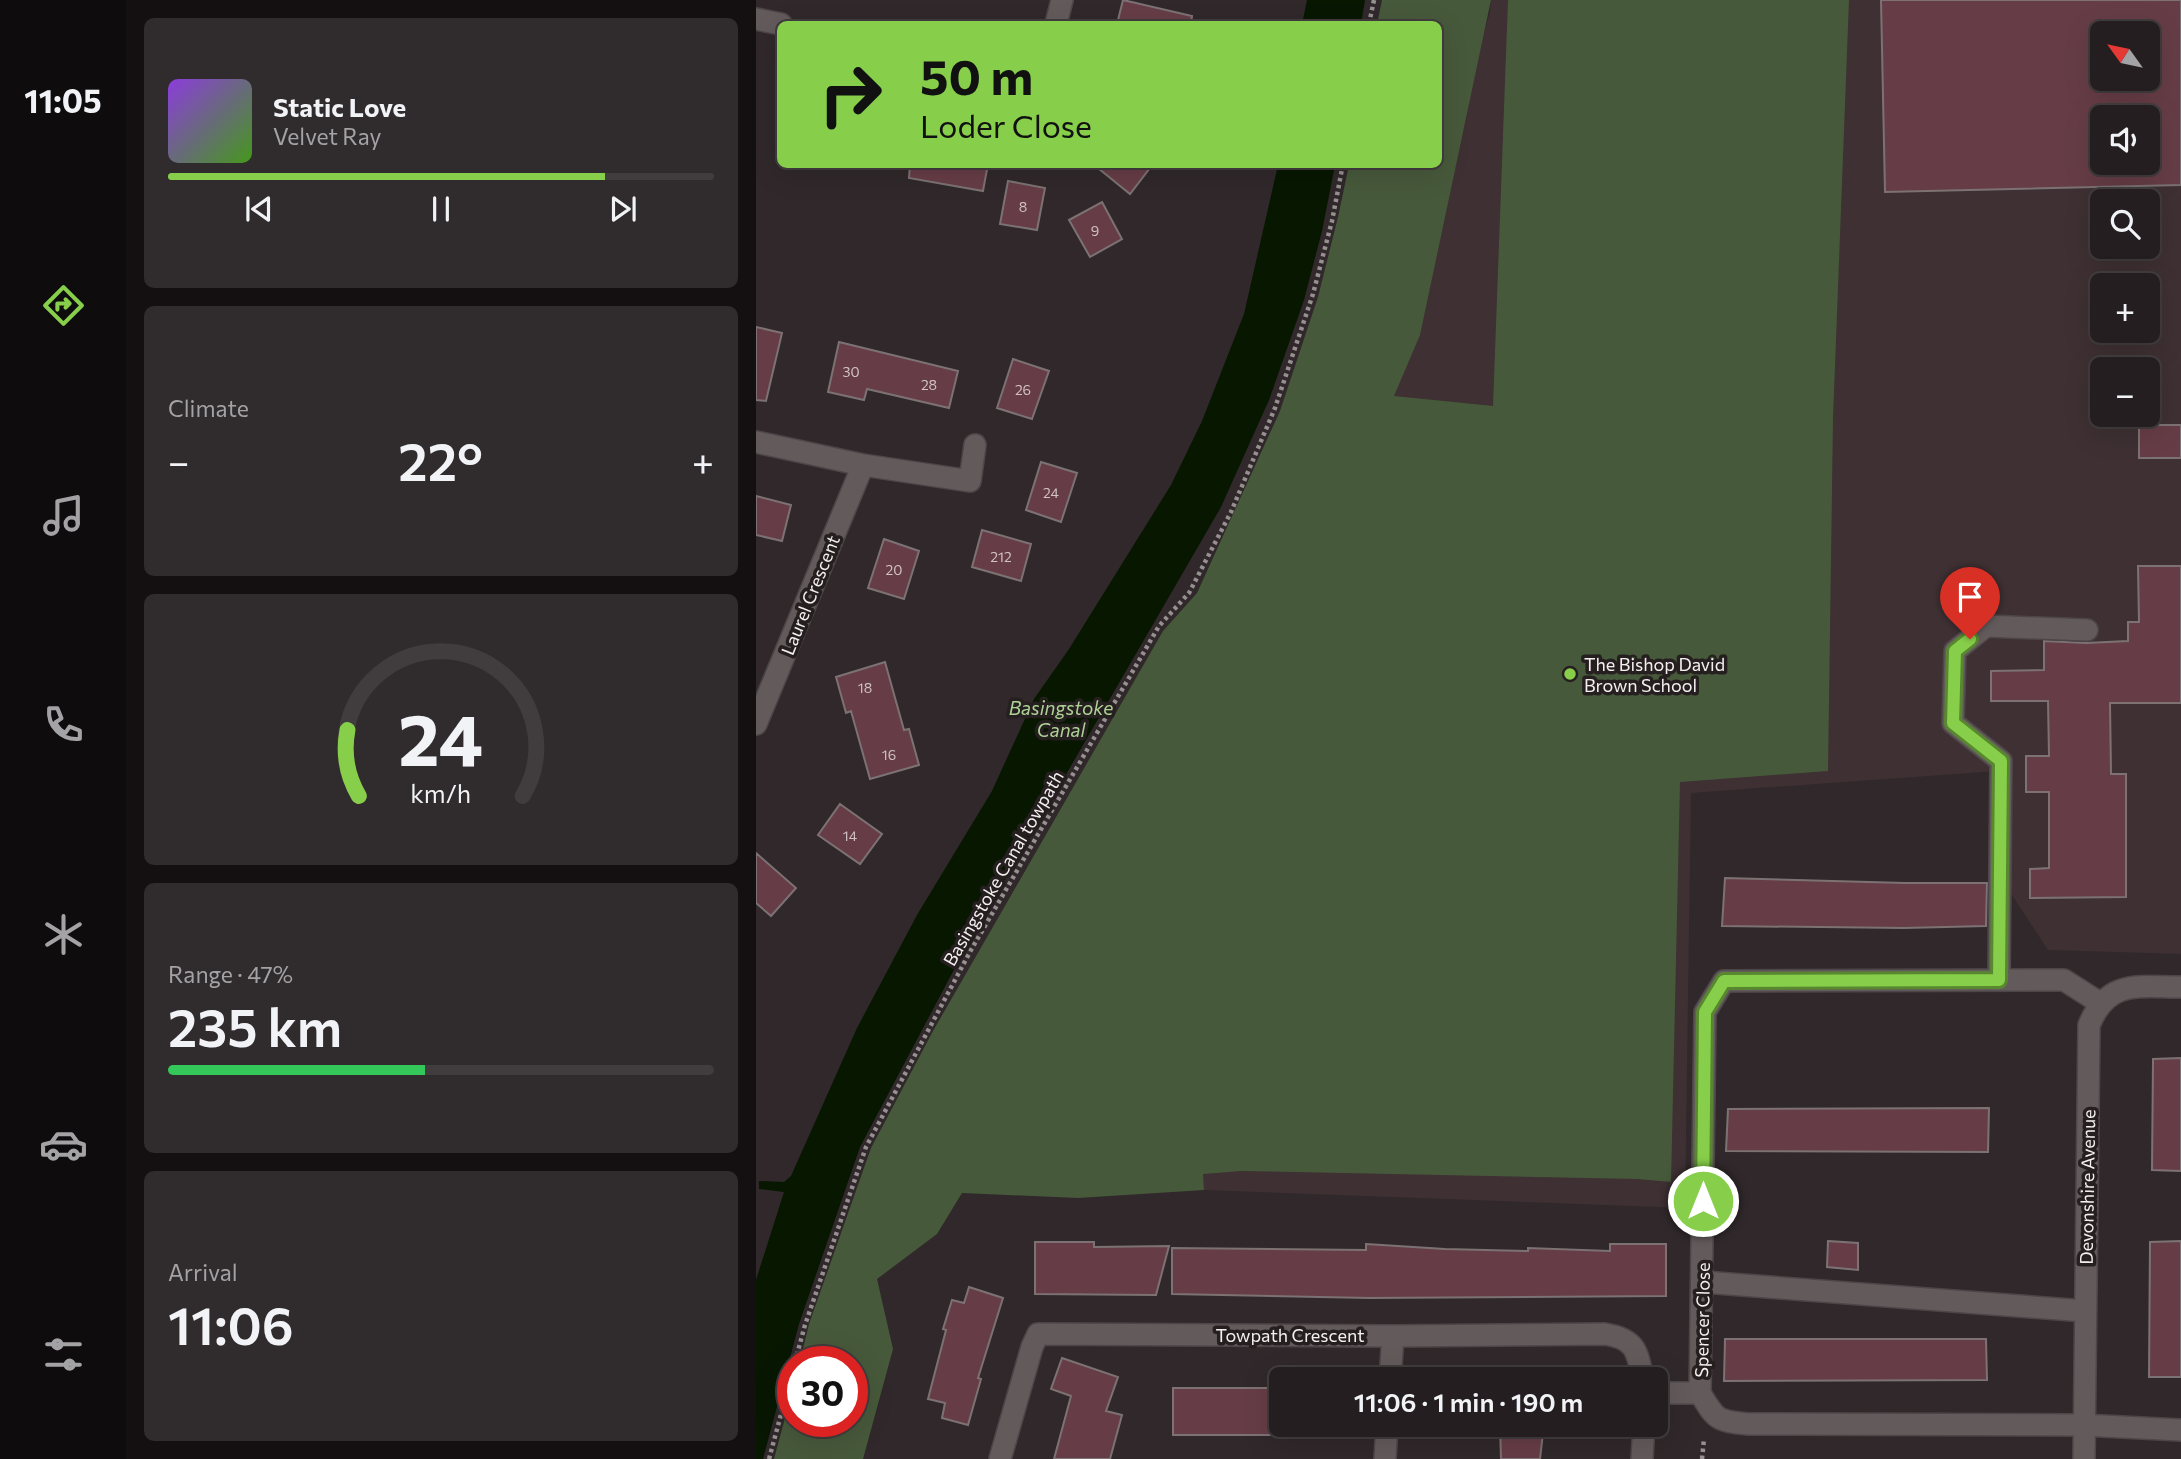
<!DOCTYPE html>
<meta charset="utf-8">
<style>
:root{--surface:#241e20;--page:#302b2d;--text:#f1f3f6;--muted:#a3a2a5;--line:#413c3e;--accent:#87cf4a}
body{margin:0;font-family:Commissioner,sans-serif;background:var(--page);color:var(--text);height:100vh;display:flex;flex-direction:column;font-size:26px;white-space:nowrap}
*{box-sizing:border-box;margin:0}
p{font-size:23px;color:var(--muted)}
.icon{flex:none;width:38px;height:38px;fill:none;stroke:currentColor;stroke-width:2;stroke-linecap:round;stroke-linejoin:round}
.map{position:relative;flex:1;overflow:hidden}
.sheet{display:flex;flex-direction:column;gap:18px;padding:18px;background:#141012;width:630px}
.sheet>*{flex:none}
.top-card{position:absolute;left:21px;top:21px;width:665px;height:147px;border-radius:10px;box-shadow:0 7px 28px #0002,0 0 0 2px var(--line);background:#87cf4a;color:#111;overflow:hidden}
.needle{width:46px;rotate:303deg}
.fabs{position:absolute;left:1334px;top:21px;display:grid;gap:14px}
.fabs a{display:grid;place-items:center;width:70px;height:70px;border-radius:10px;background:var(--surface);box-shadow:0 7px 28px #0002,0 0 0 2px var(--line);font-size:35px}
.speed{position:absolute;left:21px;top:1346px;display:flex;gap:14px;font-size:35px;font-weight:700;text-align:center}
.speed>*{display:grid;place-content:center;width:91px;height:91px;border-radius:50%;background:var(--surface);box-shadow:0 7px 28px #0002,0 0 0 2px var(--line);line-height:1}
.speed .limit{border:10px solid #d22;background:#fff;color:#111}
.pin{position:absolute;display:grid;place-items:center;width:60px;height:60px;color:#fff;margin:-72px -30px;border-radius:50% 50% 50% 0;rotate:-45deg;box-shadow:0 0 7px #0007}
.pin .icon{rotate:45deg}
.me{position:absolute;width:77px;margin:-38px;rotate:0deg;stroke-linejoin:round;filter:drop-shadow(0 0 5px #0008)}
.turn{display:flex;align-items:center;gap:24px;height:147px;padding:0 28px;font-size:32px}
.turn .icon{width:91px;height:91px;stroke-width:2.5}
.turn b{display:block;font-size:49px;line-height:60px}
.big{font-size:52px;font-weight:600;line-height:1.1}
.sheet .widget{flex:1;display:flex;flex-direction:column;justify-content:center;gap:10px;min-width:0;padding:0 24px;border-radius:10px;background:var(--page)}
.sheet .dial{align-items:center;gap:0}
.dial svg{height:182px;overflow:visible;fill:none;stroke:var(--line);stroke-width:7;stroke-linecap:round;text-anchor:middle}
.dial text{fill:var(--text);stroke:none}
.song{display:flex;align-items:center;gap:21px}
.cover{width:84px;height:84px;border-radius:10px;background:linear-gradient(135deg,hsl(270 70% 55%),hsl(100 70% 35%))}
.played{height:7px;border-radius:4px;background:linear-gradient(90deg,var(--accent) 80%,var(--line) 80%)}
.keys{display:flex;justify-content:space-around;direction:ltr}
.heat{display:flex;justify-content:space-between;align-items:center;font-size:38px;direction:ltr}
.charge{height:10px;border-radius:5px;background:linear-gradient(90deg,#34c759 47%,var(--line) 0)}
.trip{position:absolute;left:513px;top:1367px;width:399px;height:70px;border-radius:10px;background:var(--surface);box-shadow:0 7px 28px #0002,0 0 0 2px var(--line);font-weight:600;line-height:70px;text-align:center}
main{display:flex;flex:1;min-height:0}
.menu{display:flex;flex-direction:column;width:126px;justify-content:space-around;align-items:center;background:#0e0c0d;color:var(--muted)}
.menu .icon{width:49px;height:49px}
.menu .on{color:var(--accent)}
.menu b{font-size:32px;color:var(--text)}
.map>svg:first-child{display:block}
.built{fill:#3e3033;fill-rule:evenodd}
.green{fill:#47593b}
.water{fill:#071700}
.building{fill:#663d46;stroke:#7c7274;stroke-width:2;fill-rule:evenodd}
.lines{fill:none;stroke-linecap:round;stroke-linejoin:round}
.minor-casing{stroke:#4d4648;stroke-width:24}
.path{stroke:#969091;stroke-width:4.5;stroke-dasharray:3.5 3.5;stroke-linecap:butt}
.minor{stroke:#635a5c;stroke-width:21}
.route-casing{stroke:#588730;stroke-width:18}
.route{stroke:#87cf4a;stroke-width:12}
.poi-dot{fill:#87cf4a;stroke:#261f20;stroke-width:2.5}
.labels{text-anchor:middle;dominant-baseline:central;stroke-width:7;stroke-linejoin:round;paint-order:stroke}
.number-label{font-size:14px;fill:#d0c2c6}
.street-label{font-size:18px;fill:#f4eff0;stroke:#261f20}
.poi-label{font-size:18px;fill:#f4eff0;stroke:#261f20;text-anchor:start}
.water-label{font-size:19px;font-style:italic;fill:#aed296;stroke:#261f20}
</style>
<main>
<nav class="menu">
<b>11:05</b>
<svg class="icon on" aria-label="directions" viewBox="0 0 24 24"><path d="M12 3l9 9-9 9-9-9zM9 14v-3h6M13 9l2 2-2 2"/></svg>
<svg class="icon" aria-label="music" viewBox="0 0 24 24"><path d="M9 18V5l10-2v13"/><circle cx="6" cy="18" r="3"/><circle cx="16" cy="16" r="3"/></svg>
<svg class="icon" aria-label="phone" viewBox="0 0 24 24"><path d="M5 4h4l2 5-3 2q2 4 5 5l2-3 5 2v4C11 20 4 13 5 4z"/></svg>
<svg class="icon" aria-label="climate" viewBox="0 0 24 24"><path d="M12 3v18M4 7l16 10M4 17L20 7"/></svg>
<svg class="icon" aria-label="car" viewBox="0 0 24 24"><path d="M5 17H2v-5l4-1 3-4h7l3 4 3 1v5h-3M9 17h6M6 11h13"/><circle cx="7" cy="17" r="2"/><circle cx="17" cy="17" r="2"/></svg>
<svg class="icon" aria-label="filters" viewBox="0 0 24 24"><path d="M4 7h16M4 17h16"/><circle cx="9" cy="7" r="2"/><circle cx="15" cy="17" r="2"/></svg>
</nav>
<section class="sheet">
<div class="widget">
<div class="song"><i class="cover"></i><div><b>Static Love</b><p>Velvet Ray</p></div></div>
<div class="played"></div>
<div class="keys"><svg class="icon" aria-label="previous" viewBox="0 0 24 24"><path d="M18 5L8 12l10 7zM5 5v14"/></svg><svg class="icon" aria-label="pause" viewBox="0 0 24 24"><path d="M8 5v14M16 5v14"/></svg><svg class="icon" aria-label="next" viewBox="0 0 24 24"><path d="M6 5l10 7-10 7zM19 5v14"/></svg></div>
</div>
<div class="widget"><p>Climate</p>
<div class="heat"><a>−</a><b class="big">22°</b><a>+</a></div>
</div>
<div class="widget dial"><svg viewBox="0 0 100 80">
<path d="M14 69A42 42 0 1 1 86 69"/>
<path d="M14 69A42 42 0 0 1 9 40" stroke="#87cf4a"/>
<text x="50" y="56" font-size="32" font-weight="700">24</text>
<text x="50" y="72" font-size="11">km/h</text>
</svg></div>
<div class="widget"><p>Range · 47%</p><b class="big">235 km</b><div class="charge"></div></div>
<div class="widget"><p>Arrival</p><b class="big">11:06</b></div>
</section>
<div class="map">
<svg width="1425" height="1459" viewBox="0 0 1425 1459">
<rect width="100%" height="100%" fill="#30282a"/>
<path class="built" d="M735,0H1425V954L1292,950L1238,868L1242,771L935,793L929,1208L448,1190L446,1174L474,929L734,12ZM1346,33H1391V79H1346ZM1346,117H1391V163H1346ZM1346,201H1391V247H1346ZM1346,285H1391V331H1346ZM1346,369H1391V415H1346Z"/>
<path class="green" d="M626,0H735L664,335L638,396L737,406L752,0H1093L1077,418L1072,771L924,782L915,1182L882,1179L485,1171L447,1174L448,1190L322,1198L206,1193L181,1234L121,1279L137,1349L107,1459H18L37,1388V1421H96V1362L44,1361L53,1324L115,1148L177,1031L407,631L441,593L524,411L562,297L582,217L593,165L682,164V24H621Z"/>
<path class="water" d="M551,0H609L605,24H546Z
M522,165H579L566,231L548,300L513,400L465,507L210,947L104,1147L43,1324L7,1459H0V1280L28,1192L3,1189V1181L28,1182L35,1176L101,1028L161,915L236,791L278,699L313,649L415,485L446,421L488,314Z"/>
<path class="building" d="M367,0L436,16L435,24H361Z
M1125,0H1425V185L1129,192ZM1346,33H1391V79H1346ZM1346,117H1391V163H1346Z
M154,164H232L227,191L153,178Z
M337,164H397L374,194Z
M252,181L289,188L281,230L244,224Z
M346,202L366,239L334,257L313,220Z
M0,327L26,333L10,401L0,400Z
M83,342L202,371L193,408L111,389L108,400L72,392Z
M257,359L293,371L276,419L241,408Z
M1383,425H1425V458H1383Z
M285,462L321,473L305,522L270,510Z
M0,496L35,505L26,541L0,535Z
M226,530L275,544L265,581L216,567Z
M128,539L163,551L148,599L112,588Z
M1382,566H1425V703H1354L1355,774H1370V897L1274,898V869L1293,868V792H1270V756H1293L1292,701H1235V671L1288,670V641L1330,643L1372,641V622H1383Z
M129,662L148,730L153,729L163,765L114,779L95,711L90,713L80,677Z
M84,804L126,834L104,864L62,835Z
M0,853L40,888L15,916L0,903Z
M969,878L1149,883H1231L1230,926L1148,928L966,926Z
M1425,1058V1171L1396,1170L1397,1059Z
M1233,1108L1232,1152L970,1151L972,1109Z
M1072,1241L1102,1243V1270L1071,1267Z
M1425,1241V1377H1393L1394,1242Z
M279,1242H338V1247L413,1246L400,1295L279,1294Z
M610,1244L689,1249L772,1251V1248L854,1251V1244H910V1296L613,1298L416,1294V1248L610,1250Z
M213,1287L247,1298L222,1378L225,1379L212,1425L186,1418L189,1403L172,1399L190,1330L187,1329L196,1300L208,1303Z
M969,1339H1230L1231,1380L968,1381Z
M306,1358L362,1377L350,1411L366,1415L354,1459H298L315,1396L295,1389Z
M551,1373L611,1374L610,1379H551Z
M417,1388H525V1424H610L609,1427L525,1425V1435H417Z
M744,1424H788L784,1459H745Z"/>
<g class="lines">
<defs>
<path id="minor" d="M0,19L25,24
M300,24L306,0
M0,442L107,465L214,481L219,445
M0,724L107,465
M1243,980L1245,761L1197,723L1199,651L1230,626L1331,630
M1344,1003L1308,980L968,981L949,1012L944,1393C960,1420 961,1421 992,1424L1327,1425L1425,1430
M947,1282L1329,1311
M634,1379L637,1336
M900,1393H944
M244,1459L276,1347L282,1334L637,1336L849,1334C880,1339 881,1351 887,1379
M629,1459L631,1424
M886,1459L888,1424
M1328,1459L1333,1025C1352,979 1382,987 1425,987"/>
</defs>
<use href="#minor" class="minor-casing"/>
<path class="path" d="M613,24L618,0
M39,1362L49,1325L110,1147L215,950L403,626L433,593L475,512L519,408L557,294L576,221L587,164
M13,1459L37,1370
M946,1459L948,1439"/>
<use href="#minor" class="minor"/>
</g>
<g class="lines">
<defs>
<path id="route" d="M947,1201L949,1012L968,981L1243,980L1245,761L1197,723L1199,651L1214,639"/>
</defs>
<use href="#route" class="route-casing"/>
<use href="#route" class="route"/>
</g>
<circle class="poi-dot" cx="814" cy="674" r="7"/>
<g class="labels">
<g class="number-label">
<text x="267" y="206">8</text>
<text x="339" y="230">9</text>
<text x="95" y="371">30</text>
<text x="173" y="384">28</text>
<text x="267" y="389">26</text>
<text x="295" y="492">24</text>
<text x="245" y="556">212</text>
<text x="138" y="569">20</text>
<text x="109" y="687">18</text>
<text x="133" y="754">16</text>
<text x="94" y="835">14</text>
</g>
<g class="street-label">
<text transform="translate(54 595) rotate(-68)">Laurel Crescent</text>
<text transform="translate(247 868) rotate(-60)">Basingstoke Canal towpath</text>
<text transform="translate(1331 1187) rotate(-89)">Devonshire Avenue</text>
<text transform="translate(946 1320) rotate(-89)">Spencer Close</text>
<text x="534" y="1335">Towpath Crescent</text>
</g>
<g class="poi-label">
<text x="828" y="664">The Bishop David<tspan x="828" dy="21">Brown School</tspan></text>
</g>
<g class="water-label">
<text x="305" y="707">Basingstoke<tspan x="305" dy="22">Canal</tspan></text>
</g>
</g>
</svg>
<div class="fabs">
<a><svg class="needle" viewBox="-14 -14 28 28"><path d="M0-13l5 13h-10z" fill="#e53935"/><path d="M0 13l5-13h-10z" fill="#a3a2a5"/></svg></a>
<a><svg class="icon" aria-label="sound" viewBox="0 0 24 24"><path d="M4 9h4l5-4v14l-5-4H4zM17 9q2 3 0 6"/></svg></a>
<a><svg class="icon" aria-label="search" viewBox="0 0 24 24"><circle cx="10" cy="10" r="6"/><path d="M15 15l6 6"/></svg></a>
<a>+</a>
<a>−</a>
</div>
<div class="speed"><div class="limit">30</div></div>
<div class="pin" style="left:1214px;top:639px;background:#d93025"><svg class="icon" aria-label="arrive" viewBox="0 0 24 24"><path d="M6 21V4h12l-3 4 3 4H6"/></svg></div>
<svg class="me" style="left:947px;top:1201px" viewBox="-20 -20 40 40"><circle r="17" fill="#87cf4a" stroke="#fff" stroke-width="3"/><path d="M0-11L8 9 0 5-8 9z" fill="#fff"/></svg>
<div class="trip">11:06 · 1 min · 190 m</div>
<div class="top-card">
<div class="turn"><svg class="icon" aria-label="right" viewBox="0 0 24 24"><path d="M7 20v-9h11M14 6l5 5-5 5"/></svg><div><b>50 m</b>Loder Close</div></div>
</div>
</div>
</main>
